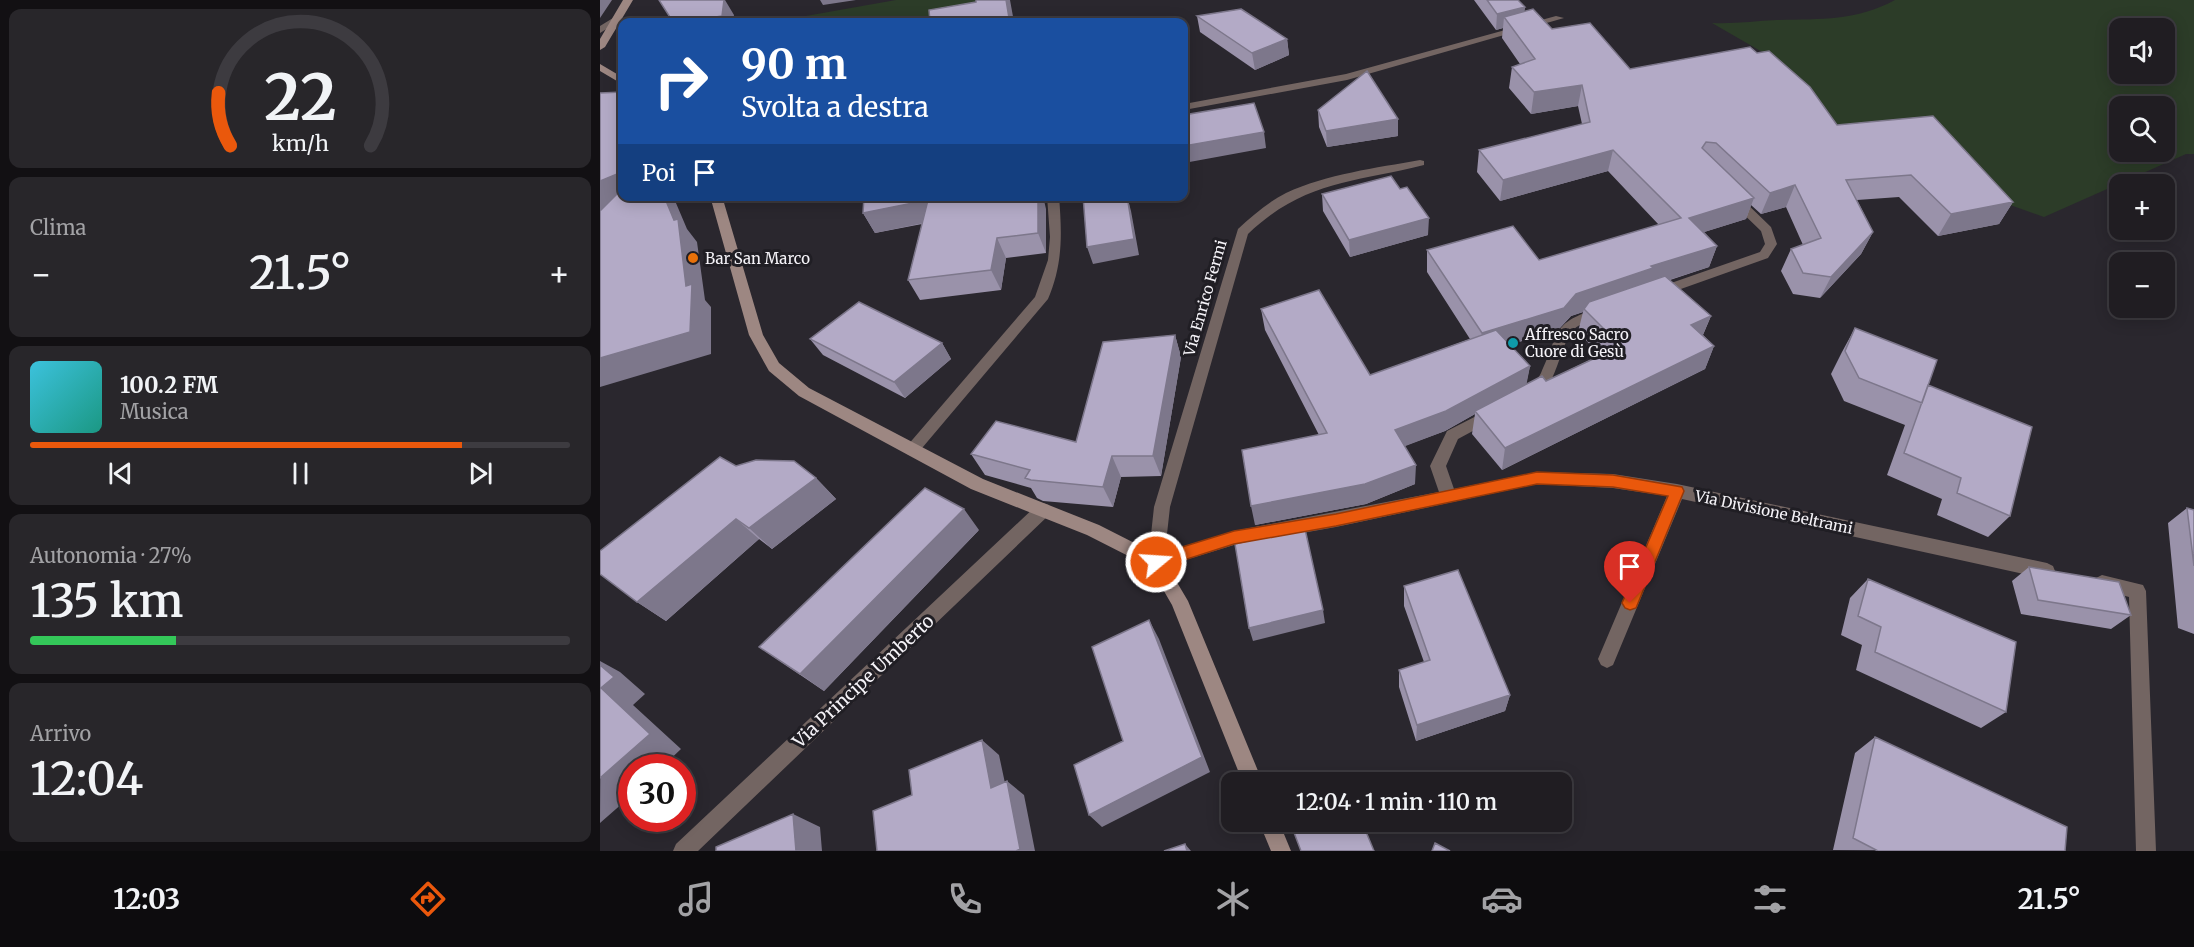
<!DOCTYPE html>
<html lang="it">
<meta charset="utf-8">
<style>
:root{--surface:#201d22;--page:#28262a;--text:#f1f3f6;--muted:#a2a2a5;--line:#3d3b40;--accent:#ea580c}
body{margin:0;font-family:Merriweather,serif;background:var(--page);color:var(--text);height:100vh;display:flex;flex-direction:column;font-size:22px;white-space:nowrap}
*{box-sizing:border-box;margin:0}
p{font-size:20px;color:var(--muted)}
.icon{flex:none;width:33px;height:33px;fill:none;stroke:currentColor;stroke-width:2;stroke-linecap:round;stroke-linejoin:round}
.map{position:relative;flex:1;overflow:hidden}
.side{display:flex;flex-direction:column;gap:9px;padding:9px;background:#121013;width:600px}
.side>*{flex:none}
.banner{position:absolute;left:18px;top:18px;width:570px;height:183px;border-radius:12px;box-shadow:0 3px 15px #0003,0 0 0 2px var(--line);background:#1a4fa0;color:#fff;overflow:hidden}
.controls{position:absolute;left:1509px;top:18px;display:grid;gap:12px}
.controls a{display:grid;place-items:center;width:66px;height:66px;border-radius:12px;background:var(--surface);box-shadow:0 3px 15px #0003,0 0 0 2px var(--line);font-size:30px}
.speed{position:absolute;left:18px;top:754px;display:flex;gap:12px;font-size:30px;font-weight:700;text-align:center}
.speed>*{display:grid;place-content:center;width:78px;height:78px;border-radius:50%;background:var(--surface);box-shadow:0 3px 15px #0003,0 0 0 2px var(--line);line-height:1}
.speed .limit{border:9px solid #d22;background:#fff;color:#111}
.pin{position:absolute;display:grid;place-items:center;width:51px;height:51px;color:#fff;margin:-62px -26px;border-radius:50% 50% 50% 0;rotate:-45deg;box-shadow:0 0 6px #0007}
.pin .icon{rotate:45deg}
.me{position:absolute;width:66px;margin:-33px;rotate:72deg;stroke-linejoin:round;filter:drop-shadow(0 0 4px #0008)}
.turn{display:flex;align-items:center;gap:21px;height:126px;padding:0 24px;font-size:27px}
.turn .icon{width:78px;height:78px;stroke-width:2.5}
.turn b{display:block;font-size:42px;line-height:51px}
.then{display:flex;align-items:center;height:57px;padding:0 24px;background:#0003;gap:12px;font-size:22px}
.big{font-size:45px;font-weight:600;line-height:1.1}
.side .tile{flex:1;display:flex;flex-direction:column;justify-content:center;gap:9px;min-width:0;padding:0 21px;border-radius:12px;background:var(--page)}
.side .dial{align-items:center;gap:0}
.dial svg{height:156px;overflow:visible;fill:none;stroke:var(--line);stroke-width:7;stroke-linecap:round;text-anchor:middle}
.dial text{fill:var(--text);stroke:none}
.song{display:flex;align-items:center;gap:18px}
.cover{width:72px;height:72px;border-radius:9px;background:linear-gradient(135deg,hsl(190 70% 55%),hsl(170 70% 35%))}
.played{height:6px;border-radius:3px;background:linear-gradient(90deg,var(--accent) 80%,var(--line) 80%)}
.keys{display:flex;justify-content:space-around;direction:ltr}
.heat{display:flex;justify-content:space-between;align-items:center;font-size:33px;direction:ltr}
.charge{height:9px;border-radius:4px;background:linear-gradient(90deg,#34c759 27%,var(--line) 0)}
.trip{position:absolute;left:621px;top:772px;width:351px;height:60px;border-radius:12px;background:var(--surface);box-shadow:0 3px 15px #0003,0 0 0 2px var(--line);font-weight:600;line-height:60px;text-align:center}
.dock{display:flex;height:96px;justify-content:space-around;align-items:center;background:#0d0c0e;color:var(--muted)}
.dock .icon{width:42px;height:42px}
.dock .selected{color:var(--accent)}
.dock b{font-size:27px;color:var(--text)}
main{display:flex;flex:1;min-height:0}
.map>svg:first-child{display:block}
.green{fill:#2c3c28;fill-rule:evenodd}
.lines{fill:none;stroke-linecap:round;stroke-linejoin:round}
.street{fill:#736562;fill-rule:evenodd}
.secondary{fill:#9d8782;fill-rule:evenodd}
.wall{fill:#9a92aa;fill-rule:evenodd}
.shaded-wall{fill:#7d778b}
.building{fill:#b3aac6;stroke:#7d778b;stroke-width:1.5}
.route{fill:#ea580c;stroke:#983908;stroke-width:1.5}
.food-dot{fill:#e8710a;stroke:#201e24;stroke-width:2}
.culture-dot{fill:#0f9aa8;stroke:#201e24;stroke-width:2}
.labels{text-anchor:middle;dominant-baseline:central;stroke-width:6;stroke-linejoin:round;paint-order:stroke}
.poi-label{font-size:15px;fill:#f5f3f8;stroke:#201e24;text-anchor:start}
.street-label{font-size:15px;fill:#f5f3f8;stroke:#201e24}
.near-street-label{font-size:18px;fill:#f5f3f8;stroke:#201e24}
</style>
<main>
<section class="side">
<div class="tile dial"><svg viewBox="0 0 100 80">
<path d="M14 69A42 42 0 1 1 86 69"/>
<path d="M14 69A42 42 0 0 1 8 42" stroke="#ea580c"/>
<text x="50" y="56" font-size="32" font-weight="700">22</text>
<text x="50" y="72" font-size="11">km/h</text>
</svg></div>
<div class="tile"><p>Clima</p>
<div class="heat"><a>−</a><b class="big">21.5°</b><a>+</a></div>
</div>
<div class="tile">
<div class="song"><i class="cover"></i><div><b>100.2 FM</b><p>Musica</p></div></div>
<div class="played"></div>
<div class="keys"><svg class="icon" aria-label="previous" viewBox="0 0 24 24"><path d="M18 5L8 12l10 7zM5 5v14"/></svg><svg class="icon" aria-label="pause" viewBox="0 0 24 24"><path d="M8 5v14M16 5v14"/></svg><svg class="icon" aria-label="next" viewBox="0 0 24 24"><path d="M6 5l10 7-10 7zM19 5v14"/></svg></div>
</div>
<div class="tile"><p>Autonomia · 27%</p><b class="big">135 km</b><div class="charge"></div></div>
<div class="tile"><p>Arrivo</p><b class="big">12:04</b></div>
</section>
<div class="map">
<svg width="1594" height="851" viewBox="0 0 1594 851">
<rect width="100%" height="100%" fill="#2a272e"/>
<path class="green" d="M296,0H382L387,22H267L246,20L230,22H172Z
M1295,0H1594V154H1586L1444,217L1233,142L1183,64L1112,23C1135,24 1155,21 1177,20C1221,19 1256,21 1295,0ZM1520,28H1564V74H1520ZM1520,106H1564V152H1520Z"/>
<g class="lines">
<path class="street" d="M956,16L964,18L747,80L584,110V104L746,74Z
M13,18L21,20L0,33V26Z
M820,160L824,161V165C753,183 705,180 648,234L570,507L565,552L634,531L839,492L830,466L847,431L890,409L895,411L897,415L895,419L858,439L846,466L854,489L937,472L1013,474L1077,484L1447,563L1453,566L1455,571L1453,576L1447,579L1082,499L1013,665L1007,668L1001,665L998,659L1067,496L1013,488L937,484L736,527L634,545L556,569L550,567L548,562L554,507L638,229C652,216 668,202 686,193C727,174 776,168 820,160Z
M447,196H459C462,234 463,264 448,299L317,454L312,456L307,454L304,450L307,446L435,297L448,260L450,237Z
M1136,196L1140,197L1171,227L1177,244L1168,258L1064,295H1054L1052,292L1054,289L1160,252L1165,244L1161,231L1132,203V197Z
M999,308L1004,310L1006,313L1004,316C994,320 981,322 973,330C959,344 954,407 925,398L923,394C927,386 937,382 941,373C960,333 950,323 999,308Z
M443,503L449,505L451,510L449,515L98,851H73L76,844L437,505Z
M1502,575L1543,585L1546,591L1556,851H1536L1529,597L1496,588L1493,583L1496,578Z"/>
<path class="secondary" d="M23,0H33L5,47L0,50V39Z
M0,64L22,77V84L0,71Z
M110,196H122L163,335L179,363L209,388L383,479L499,525L562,557L588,601L663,783H643L572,605L550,567L487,535L371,489L199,396L169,371L149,335Z
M659,822H679L691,851H671Z"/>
</g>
<path class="wall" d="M874,0H918L925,7L924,12L952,29L1030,69L1237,125L1413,202L1399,224L1338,236L1299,197L1257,200L1273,232L1261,254L1220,298L1193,294L1181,271L1191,249L1203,245L1186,207L1161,214L1151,205L1146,219L1104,232L1117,246L1109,267L1070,280L1111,316L1103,335L1114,346L1105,369L902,470L872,434L875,414L845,431L804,446L815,484L766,504L655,525L719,435L665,330L661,309L770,375L870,339L827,272V250L939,260L1059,225L1008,171L900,201L877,172L879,150L982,124L978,106L931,114L909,88L912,67L920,64L902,38L903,28L896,30ZM983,312L978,332L1000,355L946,381L926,384L930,366L910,345L959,329L971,316Z
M597,16L687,39L689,55L655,70L600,32Z
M718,110L798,119V136L727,147L719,127Z
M722,194L828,235L750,257L723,211Z
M446,209V253L406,258L401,290L320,300L308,280L322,224L275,233L263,213Z
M1255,328L1328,385L1410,516L1388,537L1337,515L1342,499L1287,475L1305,425L1244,401L1231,374L1242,352Z
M575,335L581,357L561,476L521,477L513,507L443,501L437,498L431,488L385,475L371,454L476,442Z
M210,339L342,343L351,359L305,398L223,355Z
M136,466L216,478L236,499L172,549L159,539L66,621L37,602Z
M1587,508L1594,510V634L1578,628L1568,523Z
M379,530L224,691L159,647Z
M1429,567L1531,615L1511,629L1421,614L1412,581Z
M1268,579L1406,712L1381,728L1256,670L1262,645L1241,635L1250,598Z
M804,586L910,695L905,711L816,741L799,687V670L824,662L804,606Z
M1275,737L1465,851L1233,850L1255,753Z"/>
<path class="shaded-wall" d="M0,0H12L0,18Z
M125,0L134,15L133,22H84Z
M220,0H256L223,5Z
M406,0H410L414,22H408Z
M925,7L923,23L904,17L903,28L896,30L897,14Z
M687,39L689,55L655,70L652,53Z
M584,50H585L588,66L584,67Z
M982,85L978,106L931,114L934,92Z
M798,119V136L727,147L726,131Z
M664,132L666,148L584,163V146Z
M1013,150L1008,171L900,201L903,180Z
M21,172L22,174V196L0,212V181Z
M1195,185L1186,207L1161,214L1170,193Z
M64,196H73L87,229L97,242L105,300L111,307V354L0,387V358L86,286L74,220Z
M438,196H443L446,209V253L438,233Z
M527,196L531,211L539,255L493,264L487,247Z
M1154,198L1146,219L1082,239L1089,218Z
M328,200L338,220L275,233L263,213Z
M1413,202L1399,224L1338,236L1351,214Z
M829,218L828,235L750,257L749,240Z
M1273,232L1261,254L1220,298L1231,277Z
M397,238L406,258L401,290L391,270Z
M1117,246L1109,267L1047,287L984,309L983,312L971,316L959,329L879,354L882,333L976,294L1051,266Z
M1111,316L1101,339L1091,325Z
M575,335L581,357L561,476L553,456Z
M342,343L351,359L305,398L294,382Z
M1114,346L1105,369L902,470L905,448Z
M930,366L926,387L875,411V414L845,431L795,450V430Z
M512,456L521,477L513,507L503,487Z
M816,465L815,484L766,504L655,525L651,506Z
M216,478L236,499L172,549L149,528Z
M364,509L379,530L224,691L200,674Z
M136,519L159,539L66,621L37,602Z
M723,610L725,623L653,641L649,628Z
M549,620L559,639L610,772L502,827L489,815L602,757Z
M0,661L20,672L45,694L33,705L81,749L61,768H32V795L0,823L1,688Z
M910,695L905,711L816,741L817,725Z
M382,740L399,755L409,802L391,788Z
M407,781L424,795L435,851H416Z
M193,814L220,827L222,851H196Z
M585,844L591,851H587Z"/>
<path class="building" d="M59,0H124L122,16L84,22H73Z
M376,0H406L409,18H407L408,22H330L329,10L376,2Z
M887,0H918L925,7L897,14Z
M641,9L687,39L652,53L597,16Z
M933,9L952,29L990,23L1030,69L1150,47L1157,53L1169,51L1210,87L1237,125L1333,116L1413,202L1351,214L1311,175L1246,180L1273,232L1231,277L1203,273L1191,249L1221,238L1195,185L1170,193L1116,143L1106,142L1102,148L1154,198L1089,218L1117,246L1051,266L1053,268L976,294L964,308L882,333L827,250L913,226L939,260L1081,218L1013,150L903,180L879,150L990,122L982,85L934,92L912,67L935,59L904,17Z
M574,20L575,22H556Z
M767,71L798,119L726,131L718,110Z
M22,92V172L0,181V93Z
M654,103L664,132L584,146V115Z
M791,176L800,189L807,187L829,218L749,240L722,194Z
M22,189V196H64L74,220L78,219L86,286L92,284L90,332L0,358V211Z
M264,196H438V233L397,238L391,270L308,280L328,200L263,213Z
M483,196H527L534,239L487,247Z
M1065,276L1111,316L1091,325L1114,346L905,448L875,411L942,376L946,381L1021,346L984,309L989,302Z
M719,290L770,375L896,330L930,366L846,411L795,430L816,465L765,484L651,506L642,450L727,433L661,309Z
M259,302L342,343L294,382L210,339Z
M1255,328L1337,360L1322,403L1259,378L1245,351Z
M575,335L553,456H512L503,487L431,480L425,478L430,470L371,454L396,421L476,442L503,342Z
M1328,385L1432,427L1410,516L1357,493L1361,478L1304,453Z
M120,457L136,466L156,460L194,461L216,478L149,528L136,519L37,602L0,574V551Z
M325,488L364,509L200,674L159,647Z
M1587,508L1594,510V566Z
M703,520L723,610L649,628L635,544L656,539L655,528Z
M1429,567L1519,582L1531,615L1438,600Z
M858,570L910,695L817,725L799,670L830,660L804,586Z
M1268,579L1416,642L1406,712L1275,652L1281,627L1258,616Z
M549,620L602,757L489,815L474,765L523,741L492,647Z
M0,665L14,677L1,688L50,734L0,778Z
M1275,737L1467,827L1465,851H1278L1253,838Z
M382,740L391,788L407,781L420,849L416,851H277L273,811L312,795L309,770Z
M742,772L746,783H718Z
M193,814L196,851H116V847Z
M690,822H762L774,851H701Z
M835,843L850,851H832Z
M585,844L587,851H564Z"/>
<path class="route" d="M937,472L1013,475L1082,487L1084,491L1036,608L1030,610L1025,608L1022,603L1068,496L1013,487L937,484L736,526L634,544L556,569L550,567L548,562L550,557L556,555L634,531L736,514Z"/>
<circle class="food-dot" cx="93" cy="258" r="6"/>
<circle class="culture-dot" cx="913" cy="343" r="6"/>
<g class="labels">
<g class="poi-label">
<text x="105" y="258">Bar San Marco</text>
<text x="925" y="334">Affresco Sacro<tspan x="925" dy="17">Cuore di Gesù</tspan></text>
</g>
<g class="street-label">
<text transform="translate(605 298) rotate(-74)">Via Enrico Fermi</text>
<text transform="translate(1174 512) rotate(12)">Via Divisione Beltrami</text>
</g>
<g class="near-street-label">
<text transform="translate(263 681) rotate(-43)">Via Principe Umberto</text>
</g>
</g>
</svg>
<div class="controls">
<a><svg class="icon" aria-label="sound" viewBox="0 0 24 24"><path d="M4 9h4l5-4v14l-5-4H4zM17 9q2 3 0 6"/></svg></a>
<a><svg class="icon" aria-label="search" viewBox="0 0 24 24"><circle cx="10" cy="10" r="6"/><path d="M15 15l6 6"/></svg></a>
<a>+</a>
<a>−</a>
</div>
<div class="speed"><div class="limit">30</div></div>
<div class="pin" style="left:1030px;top:603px;background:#d93025"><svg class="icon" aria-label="arrive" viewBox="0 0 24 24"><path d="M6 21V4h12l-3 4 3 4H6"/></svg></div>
<svg class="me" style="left:556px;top:562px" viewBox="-20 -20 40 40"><circle r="17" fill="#ea580c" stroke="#fff" stroke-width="3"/><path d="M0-11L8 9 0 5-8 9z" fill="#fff"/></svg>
<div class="trip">12:04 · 1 min · 110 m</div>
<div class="banner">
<div class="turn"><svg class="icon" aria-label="right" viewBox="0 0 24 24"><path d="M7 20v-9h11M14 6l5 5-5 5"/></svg><div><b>90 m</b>Svolta a destra</div></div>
<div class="then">Poi<svg class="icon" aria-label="arrive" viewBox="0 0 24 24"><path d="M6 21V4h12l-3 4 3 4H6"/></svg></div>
</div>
</div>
</main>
<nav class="dock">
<b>12:03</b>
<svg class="icon selected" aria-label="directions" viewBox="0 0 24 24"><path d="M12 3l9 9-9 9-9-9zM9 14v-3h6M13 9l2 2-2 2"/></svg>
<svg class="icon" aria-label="music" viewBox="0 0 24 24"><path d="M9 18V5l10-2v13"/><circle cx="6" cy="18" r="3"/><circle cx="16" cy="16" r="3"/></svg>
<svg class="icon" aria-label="phone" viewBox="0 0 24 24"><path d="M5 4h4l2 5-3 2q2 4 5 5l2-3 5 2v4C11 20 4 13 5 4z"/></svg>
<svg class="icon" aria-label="climate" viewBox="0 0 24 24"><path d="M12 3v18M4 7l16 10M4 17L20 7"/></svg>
<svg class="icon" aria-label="car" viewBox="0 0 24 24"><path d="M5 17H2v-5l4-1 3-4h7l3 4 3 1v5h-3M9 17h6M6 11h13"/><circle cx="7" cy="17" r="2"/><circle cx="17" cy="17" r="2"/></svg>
<svg class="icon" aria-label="filters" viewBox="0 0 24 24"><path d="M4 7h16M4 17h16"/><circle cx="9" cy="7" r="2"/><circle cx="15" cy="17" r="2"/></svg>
<b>21.5°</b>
</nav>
